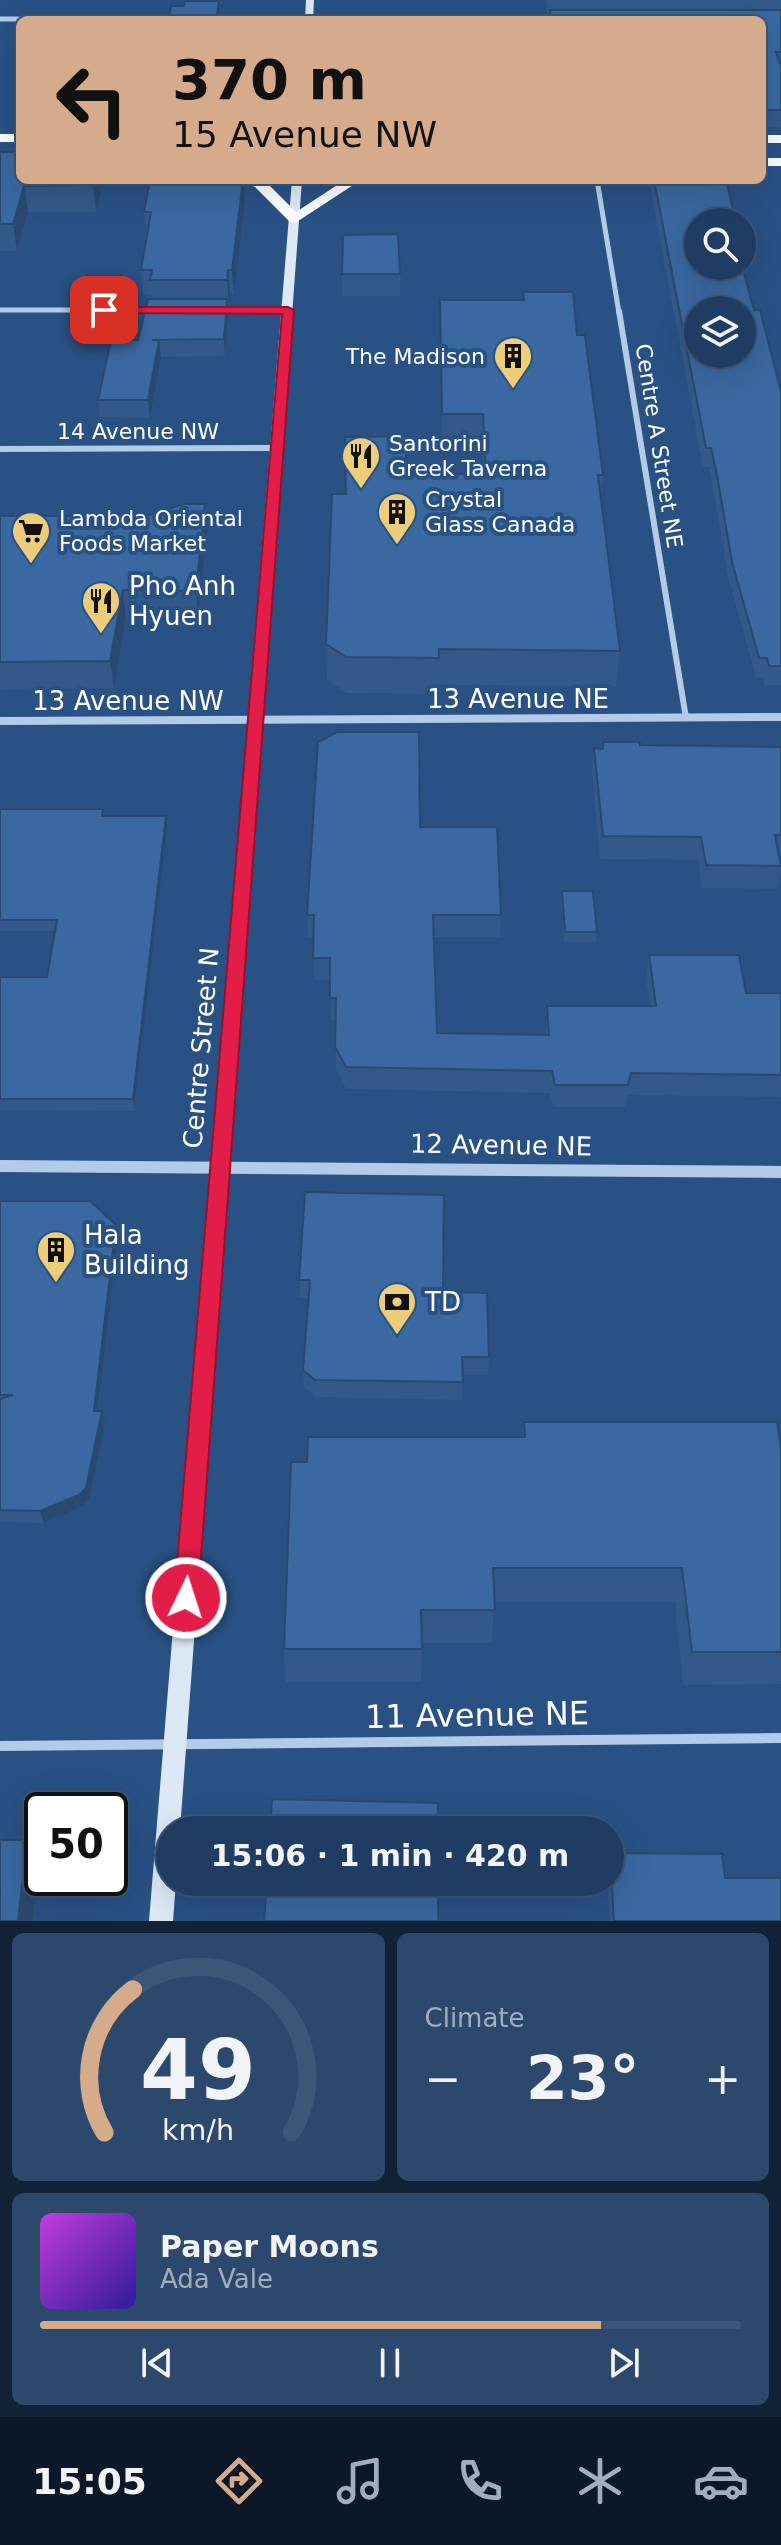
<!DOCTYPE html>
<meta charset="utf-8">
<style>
:root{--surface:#1f3d63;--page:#2c486c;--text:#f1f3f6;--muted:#a1aebe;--line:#3c5678;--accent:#d6ab8b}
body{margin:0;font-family:"DejaVu Sans",sans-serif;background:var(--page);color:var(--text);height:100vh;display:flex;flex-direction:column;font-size:30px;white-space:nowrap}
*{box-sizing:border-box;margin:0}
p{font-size:26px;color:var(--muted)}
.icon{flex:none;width:44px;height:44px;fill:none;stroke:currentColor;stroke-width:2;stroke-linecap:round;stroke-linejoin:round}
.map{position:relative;height:1921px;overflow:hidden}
.details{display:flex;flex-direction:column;gap:12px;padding:12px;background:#112236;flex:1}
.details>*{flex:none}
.banner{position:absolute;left:16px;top:16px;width:750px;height:168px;border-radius:12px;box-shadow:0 8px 32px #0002,0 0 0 2px var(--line);background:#d6ab8b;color:#111;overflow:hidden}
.tools{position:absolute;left:684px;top:208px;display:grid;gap:16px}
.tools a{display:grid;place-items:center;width:72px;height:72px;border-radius:50%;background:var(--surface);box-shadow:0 8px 32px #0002,0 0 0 2px var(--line);font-size:40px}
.speed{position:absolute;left:24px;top:1792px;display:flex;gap:16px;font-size:40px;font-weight:700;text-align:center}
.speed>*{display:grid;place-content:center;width:104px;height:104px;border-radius:50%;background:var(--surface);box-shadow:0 8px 32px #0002,0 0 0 2px var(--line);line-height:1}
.speed .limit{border:4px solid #111;border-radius:12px;background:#fff;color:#111}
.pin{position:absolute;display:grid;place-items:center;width:68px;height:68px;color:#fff;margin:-34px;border-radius:16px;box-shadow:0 4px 12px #0006}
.me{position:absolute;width:88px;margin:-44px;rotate:4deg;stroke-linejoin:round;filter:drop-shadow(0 0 6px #0008)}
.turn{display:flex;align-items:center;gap:28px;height:168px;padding:0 24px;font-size:36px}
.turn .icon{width:104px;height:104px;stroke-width:2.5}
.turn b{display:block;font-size:56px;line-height:68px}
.big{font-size:60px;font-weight:700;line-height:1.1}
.details .card{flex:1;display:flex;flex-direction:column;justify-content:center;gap:12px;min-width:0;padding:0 28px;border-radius:12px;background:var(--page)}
.details .dial{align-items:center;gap:0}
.dial svg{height:208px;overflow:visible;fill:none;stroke:var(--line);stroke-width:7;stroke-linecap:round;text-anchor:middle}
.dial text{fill:var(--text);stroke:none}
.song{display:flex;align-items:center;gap:24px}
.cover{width:96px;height:96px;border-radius:12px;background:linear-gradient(135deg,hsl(290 70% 55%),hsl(250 70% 35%))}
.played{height:8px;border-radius:4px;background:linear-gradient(90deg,var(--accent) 80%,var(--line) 80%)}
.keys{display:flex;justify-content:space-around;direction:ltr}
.heat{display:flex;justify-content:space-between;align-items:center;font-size:44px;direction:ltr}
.details .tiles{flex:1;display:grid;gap:12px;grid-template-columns:1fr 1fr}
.card:last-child{grid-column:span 2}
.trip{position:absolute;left:156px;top:1816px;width:468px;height:80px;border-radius:40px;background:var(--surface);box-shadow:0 8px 32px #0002,0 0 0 2px var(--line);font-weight:700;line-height:80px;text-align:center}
.tabs{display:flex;height:128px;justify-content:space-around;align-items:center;background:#0c1828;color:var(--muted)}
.tabs .icon{width:56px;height:56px}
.tabs .on{color:var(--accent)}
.tabs b{font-size:36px;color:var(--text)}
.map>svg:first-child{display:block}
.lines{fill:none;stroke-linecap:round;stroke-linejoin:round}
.minor-far3{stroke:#b3cbe7;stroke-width:5}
.minor-far2{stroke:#b3cbe7;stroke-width:6}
.minor-far1{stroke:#b3cbe7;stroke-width:8}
.minor{stroke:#b3cbe7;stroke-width:10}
.tertiary{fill:#b3cbe7;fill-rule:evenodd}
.secondary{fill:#dce8f6;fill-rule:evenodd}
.trunk{fill:#fafcfe;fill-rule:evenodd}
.wall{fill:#32598a}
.shaded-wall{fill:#294970}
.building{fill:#3a68a0;stroke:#294970;stroke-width:2;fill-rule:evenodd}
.route{fill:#e11d48;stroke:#92132f;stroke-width:2}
.labels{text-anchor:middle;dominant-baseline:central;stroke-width:8;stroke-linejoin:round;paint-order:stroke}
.far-poi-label{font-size:22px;fill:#fff;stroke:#295184;text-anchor:start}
.far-street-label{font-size:22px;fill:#fff;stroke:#295184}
.poi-label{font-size:26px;fill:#fff;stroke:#295184;text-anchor:start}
.street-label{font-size:26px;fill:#fff;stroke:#295184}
.near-street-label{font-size:32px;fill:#fff;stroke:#295184}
</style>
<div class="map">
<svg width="781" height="1921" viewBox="0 0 781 1921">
<rect width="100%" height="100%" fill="#295184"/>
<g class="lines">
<path class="minor-far3" d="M0,19H179
M213,19H459
M597,180L619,313
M0,310H155
M217,310H288"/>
<path class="minor-far2" d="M619,311L686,718
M0,449L276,448
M664,718L781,717"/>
<path class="minor-far1" d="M0,721L781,717"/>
<path class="minor" d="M0,1746L781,1738"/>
<path class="tertiary" d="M0,1160L781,1166V1178L0,1172Z"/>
<path class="secondary" d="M306,0H314L313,20H305Z
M292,180H302L180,1830H170V1882H176L173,1921H149Z"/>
<path class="trunk" d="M0,134H20V142H0Z
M762,135H781V143H762Z
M762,158H781V166H762Z
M240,180L265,181L296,212L345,180H361L295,223L290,222L255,187Z"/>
</g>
<path class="wall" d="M546,0H781V127H762V20L550,15L547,14Z
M0,152L20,180H104L96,212H28L17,251H0Z
M244,180L245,201L234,294H230L229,304H227L228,316L225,356L161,357L150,418L100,417L98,400L138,340L152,299L151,294H143L141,270L147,236L144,212Z
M650,180H726L698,222L754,310L781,392V685H765L763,677H756L729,581L714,494L709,467H703L650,185Z
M342,274H400V296H342Z
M523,292L577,335L603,475L601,499L620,651L616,686L439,685L438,694L347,693L327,680L326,644L346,494L407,474H483L482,448H442L440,300H523Z
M205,504L207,531L198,618H126L114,688L0,690V516H146Z
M603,742L640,745L781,747V869L777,889L702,888L698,860L600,859L592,771L594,748L602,749Z
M0,809H103L104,816L167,828L134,1111L0,1110V977H47L55,931H0Z
M420,827L501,915L500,937H434L437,1033L546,1035L547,1006H650L646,977L649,955L746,993H781V1097L628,1095L625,1107H553L550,1093L346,1089L336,1069V1020H331L330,980H314L313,937H308L307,915Z
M562,891L597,932L596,942H564L561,900Z
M305,1192L443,1292L489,1357L488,1375H462V1400L316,1397L304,1387L303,1370L308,1298L300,1297L299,1280Z
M0,1201L116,1225L118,1237L98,1411H102L105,1424L89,1500L82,1506L44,1523L0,1522Z
M524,1422L781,1449V1684L683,1685L675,1602H494L492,1643H422L421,1682H286L284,1649L307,1462L523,1437Z
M610,1853L725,1878L781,1921H610L607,1882H610Z"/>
<path class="shaded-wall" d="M219,1L220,20H216Z
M94,180H104L96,212L93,185Z
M244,180L245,201L234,294L232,270Z
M24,186L28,212L17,251L13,224Z
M228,270L230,294L229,304L227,280Z
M227,299L228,316L225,356L224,339Z
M159,340L161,357L150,418L148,400Z
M205,504L207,531L198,618L196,591Z
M123,590L126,618L114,688L110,661Z
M166,816L167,828L134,1111L133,1099Z
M116,1225L118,1237L96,1423L94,1411Z
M102,1411L105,1424L89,1500L82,1506L44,1523L40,1511Z
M27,1840L38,1870L32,1921H18Z"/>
<path class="building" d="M189,0H223L222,6H220L219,1Z
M185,1H219L216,20H168L171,6H184Z
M550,10H781V52H776L781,66V110H762V20H450L458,15H551Z
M0,152H20V180H94L93,185L24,186L13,224H0Z
M150,180H243L232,270H228L227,280H150L152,270H141L151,212H144Z
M654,180H726L736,222H698V266H742L754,310H760L781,392V666H769L767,658H759L732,562L717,475L711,448H706ZM698,310H742V354H698Z
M398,234L400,274H342L343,235Z
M523,292H573L577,335H585L603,475H598L620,651L439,649V658L346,657L326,644L332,494H346L345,437L405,436L407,474H486L483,414H442L440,300H524Z
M148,299H227L224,339L152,340H159L148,400H98L111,340H138Z
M184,504H205L196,591L123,590L110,661L0,662V516H146Z
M337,732H419L420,827H497L501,915H433L437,1033L549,1035L547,1006H656L649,955H739L746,993H781V1075L631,1073L628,1085H555L552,1071L346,1067L335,1047L336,998H330V958H313L314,915H307L318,742Z
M603,742H640V745L781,747V835H775L781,866L706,865L701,837L603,836L594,748L603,749Z
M0,809H103L102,816H166L133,1099H0V977H47L57,920H0Z
M562,891H593L597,932H565Z
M305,1192L444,1195L443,1292L487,1293L489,1357H462L463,1382L315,1380L303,1370L310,1280H299Z
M0,1201H90L116,1225L94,1411H102L86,1488L79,1495L40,1511L0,1510V1399L13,1395H0Z
M524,1422H777L781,1449V1652H692L682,1568H493L495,1610H421L422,1649H284L291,1462H307L308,1437H525Z
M272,1799L438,1803V1830H270Z
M0,1840H27L18,1921H0Z
M610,1853L722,1854L725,1878H781V1921H614Z
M267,1882H438V1921H264Z"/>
<path class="route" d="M100,307H288L294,310L198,1598L195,1606L186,1609L178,1606L174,1598L282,314L104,313L100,312Z"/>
<defs>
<symbol id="building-pin" viewBox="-11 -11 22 30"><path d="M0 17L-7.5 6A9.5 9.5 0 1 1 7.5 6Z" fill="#edcc7a" stroke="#295184"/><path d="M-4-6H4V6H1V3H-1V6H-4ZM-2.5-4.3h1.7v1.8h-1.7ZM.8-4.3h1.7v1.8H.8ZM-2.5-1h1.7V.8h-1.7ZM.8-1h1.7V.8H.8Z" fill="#111"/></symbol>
<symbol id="restaurant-pin" viewBox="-11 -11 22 30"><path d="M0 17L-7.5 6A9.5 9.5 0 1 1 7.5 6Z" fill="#edcc7a" stroke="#295184"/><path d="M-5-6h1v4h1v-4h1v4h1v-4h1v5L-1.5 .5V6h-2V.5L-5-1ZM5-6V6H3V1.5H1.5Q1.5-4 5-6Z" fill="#111"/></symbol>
<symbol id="supermarket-pin" viewBox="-11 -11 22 30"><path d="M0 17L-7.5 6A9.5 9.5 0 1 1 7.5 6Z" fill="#edcc7a" stroke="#295184"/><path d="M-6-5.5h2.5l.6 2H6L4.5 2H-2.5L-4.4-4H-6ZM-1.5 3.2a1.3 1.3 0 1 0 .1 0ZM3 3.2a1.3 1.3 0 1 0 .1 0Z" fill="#111"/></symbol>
<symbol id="bank-pin" viewBox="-11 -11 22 30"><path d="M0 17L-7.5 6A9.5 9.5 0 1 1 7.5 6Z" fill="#edcc7a" stroke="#295184"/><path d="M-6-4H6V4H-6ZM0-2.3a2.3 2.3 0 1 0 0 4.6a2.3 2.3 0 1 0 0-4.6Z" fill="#111"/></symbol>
</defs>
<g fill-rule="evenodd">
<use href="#building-pin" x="491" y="334" width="44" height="60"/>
<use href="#restaurant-pin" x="339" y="434" width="44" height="60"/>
<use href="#building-pin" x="375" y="490" width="44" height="60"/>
<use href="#supermarket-pin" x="9" y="509" width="44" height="60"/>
<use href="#restaurant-pin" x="79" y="579" width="44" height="60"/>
<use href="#building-pin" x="34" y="1228" width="44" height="60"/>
<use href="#bank-pin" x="375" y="1280" width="44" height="60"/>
</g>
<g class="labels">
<g class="far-poi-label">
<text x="485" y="356" text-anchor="end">The Madison</text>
<text x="389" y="443">Santorini<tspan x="389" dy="25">Greek Taverna</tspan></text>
<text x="425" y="499">Crystal<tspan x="425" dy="25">Glass Canada</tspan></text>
<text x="59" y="518">Lambda Oriental<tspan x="59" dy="25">Foods Market</tspan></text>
</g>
<g class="far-street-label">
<text x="138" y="431">14 Avenue NW</text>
<text transform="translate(659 446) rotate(81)">Centre A Street NE</text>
</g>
<g class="poi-label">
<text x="129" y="586">Pho Anh<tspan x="129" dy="30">Hyuen</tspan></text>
<text x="84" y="1235">Hala<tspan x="84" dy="30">Building</tspan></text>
<text x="425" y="1302">TD</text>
</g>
<g class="street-label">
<text x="518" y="699">13 Avenue NE</text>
<text x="128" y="701">13 Avenue NW</text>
<text transform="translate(201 1048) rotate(-85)">Centre Street N</text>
<text transform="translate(501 1145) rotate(1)">12 Avenue NE</text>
</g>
<g class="near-street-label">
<text transform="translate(477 1715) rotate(-1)">11 Avenue NE</text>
</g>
</g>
</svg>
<div class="tools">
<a><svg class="icon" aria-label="search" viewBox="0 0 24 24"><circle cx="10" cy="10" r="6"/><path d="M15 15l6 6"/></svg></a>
<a><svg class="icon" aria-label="layers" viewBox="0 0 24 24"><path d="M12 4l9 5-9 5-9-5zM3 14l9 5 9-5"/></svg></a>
</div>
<div class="speed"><div class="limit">50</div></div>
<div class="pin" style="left:104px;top:310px;background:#d93025"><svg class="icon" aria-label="arrive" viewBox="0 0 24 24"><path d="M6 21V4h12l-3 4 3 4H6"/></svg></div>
<svg class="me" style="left:186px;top:1598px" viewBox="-20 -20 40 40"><circle r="17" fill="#e11d48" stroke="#fff" stroke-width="3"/><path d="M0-11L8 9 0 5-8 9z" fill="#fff"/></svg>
<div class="trip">15:06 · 1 min · 420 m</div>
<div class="banner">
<div class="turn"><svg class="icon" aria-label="left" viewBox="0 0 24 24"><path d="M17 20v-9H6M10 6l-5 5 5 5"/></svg><div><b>370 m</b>15 Avenue NW</div></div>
</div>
</div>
<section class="details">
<div class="tiles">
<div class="card dial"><svg viewBox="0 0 100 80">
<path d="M14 69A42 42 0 1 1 86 69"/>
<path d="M14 69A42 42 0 0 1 25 14" stroke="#d6ab8b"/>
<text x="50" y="56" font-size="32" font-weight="700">49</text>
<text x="50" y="72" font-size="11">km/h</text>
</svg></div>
<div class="card"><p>Climate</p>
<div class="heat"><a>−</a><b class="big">23°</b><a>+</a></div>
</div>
<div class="card">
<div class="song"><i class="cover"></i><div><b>Paper Moons</b><p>Ada Vale</p></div></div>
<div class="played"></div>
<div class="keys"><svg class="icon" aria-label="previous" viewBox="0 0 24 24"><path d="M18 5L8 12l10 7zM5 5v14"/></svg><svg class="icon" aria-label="pause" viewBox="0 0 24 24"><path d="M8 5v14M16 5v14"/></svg><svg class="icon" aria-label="next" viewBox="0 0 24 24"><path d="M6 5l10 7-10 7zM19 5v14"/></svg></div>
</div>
</div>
</section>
<nav class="tabs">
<b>15:05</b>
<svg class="icon on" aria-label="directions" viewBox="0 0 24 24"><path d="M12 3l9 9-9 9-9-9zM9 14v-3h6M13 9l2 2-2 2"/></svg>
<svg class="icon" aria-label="music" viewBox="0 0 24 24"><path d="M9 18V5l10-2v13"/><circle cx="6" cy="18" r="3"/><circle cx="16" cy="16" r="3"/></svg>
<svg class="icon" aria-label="phone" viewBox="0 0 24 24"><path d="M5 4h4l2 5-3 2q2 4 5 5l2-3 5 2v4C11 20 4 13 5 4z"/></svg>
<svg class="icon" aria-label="climate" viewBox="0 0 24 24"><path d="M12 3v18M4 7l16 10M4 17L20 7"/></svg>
<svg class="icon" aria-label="car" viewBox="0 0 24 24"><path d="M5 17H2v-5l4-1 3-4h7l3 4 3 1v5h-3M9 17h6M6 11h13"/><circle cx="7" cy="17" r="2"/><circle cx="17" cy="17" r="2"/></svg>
</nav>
